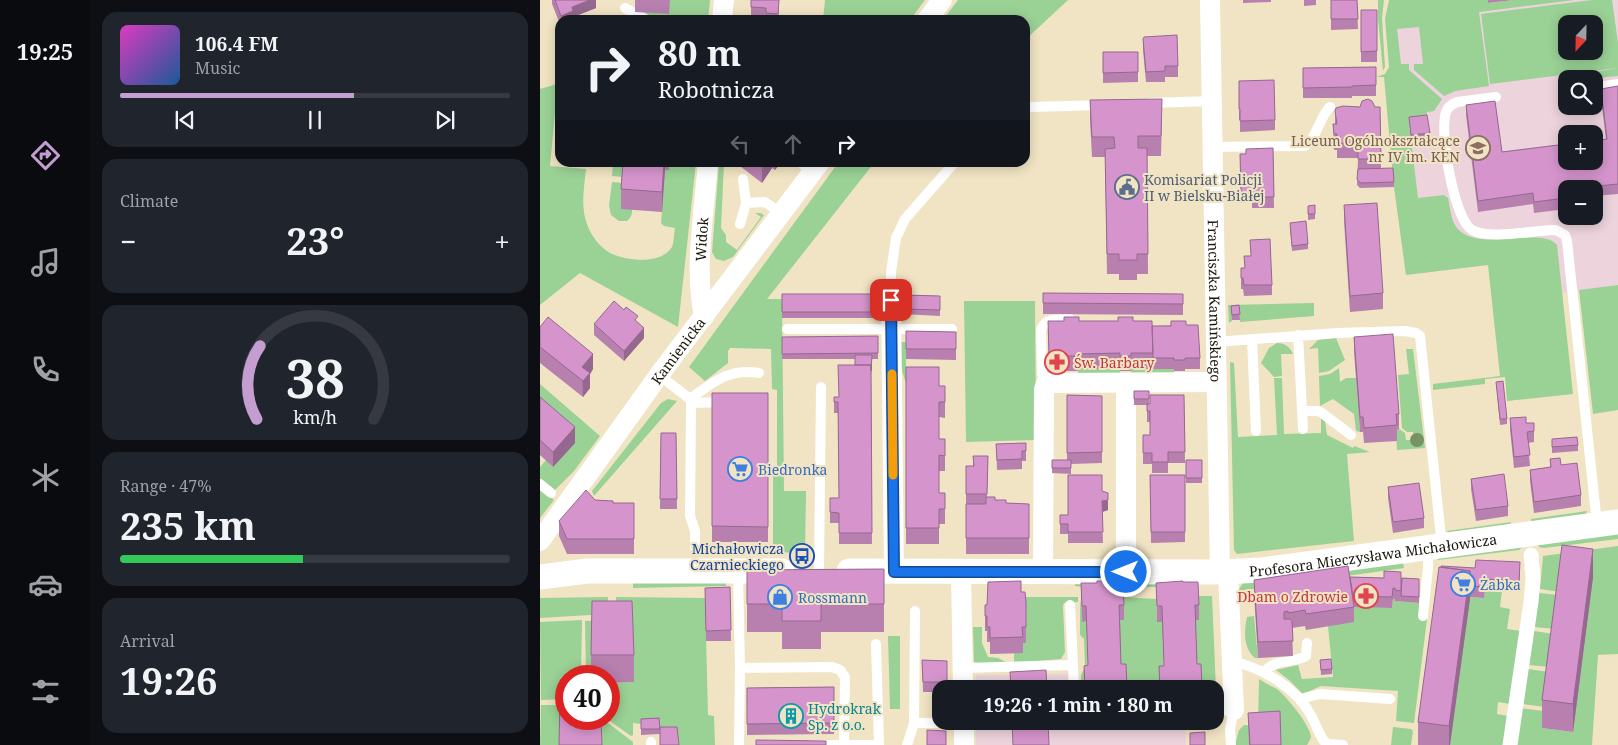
<!DOCTYPE html>
<meta charset="utf-8">
<style>
:root{--surface:#171b24;--page:#20242c;--text:#f1f3f6;--muted:#9ea1a6;--line:#363941;--accent:#c49ed0}
body{margin:0;font-family:"Noto Serif",serif;background:var(--page);color:var(--text);height:100vh;display:flex;flex-direction:column;font-size:19px;white-space:nowrap}
*{box-sizing:border-box;margin:0}
p{font-size:16px;color:var(--muted)}
.icon{flex:none;width:28px;height:28px;fill:none;stroke:currentColor;stroke-width:2;stroke-linecap:round;stroke-linejoin:round}
.map{position:relative;flex:1;overflow:hidden}
.details{display:flex;flex-direction:column;gap:12px;padding:12px;background:#0d0f14;width:450px}
.details>*{flex:none}
.banner{position:absolute;left:15px;top:15px;width:475px;height:152px;border-radius:15px;box-shadow:0 2px 12px #0003;background:#171b24;color:var(--text);overflow:hidden}
.needle{width:32px;rotate:202deg}
.fabs{position:absolute;left:1018px;top:15px;display:grid;gap:10px}
.fabs a{display:grid;place-items:center;width:45px;height:45px;border-radius:10px;background:var(--surface);box-shadow:0 2px 12px #0003;font-size:25px}
.speed{position:absolute;left:15px;top:665px;display:flex;gap:10px;font-size:25px;font-weight:700;text-align:center}
.speed>*{display:grid;place-content:center;width:65px;height:65px;border-radius:50%;background:var(--surface);box-shadow:0 2px 12px #0003;line-height:1}
.speed .limit{border:8px solid #d22;background:#fff;color:#111}
.pin{position:absolute;display:grid;place-items:center;width:42px;height:42px;color:#fff;margin:-21px;border-radius:10px;box-shadow:0 2px 8px #0006}
.me{position:absolute;width:55px;margin:-28px;rotate:270deg;stroke-linejoin:round;filter:drop-shadow(0 0 4px #0008)}
.turn{display:flex;align-items:center;gap:18px;height:105px;padding:0 20px;font-size:22px}
.turn .icon{width:65px;height:65px;stroke-width:2.5}
.turn b{display:block;font-size:35px;line-height:42px}
.lanes{display:flex;align-items:center;height:48px;padding:0 20px;background:#0003;justify-content:center;gap:25px;direction:ltr}
.lanes .off{opacity:.35}
.big{font-size:38px;font-weight:700;line-height:1.1}
.details .widget{flex:1;display:flex;flex-direction:column;justify-content:center;gap:8px;min-width:0;padding:0 18px;border-radius:15px;background:var(--page)}
.details .dial{align-items:center;gap:0}
.dial svg{height:130px;overflow:visible;fill:none;stroke:var(--line);stroke-width:7;stroke-linecap:round;text-anchor:middle}
.dial text{fill:var(--text);stroke:none}
.song{display:flex;align-items:center;gap:15px}
.cover{width:60px;height:60px;border-radius:8px;background:linear-gradient(135deg,hsl(310 70% 55%),hsl(210 70% 35%))}
.played{height:5px;border-radius:2px;background:linear-gradient(90deg,var(--accent) 60%,var(--line) 60%)}
.keys{display:flex;justify-content:space-around;direction:ltr}
.heat{display:flex;justify-content:space-between;align-items:center;font-size:28px;direction:ltr}
.charge{height:8px;border-radius:4px;background:linear-gradient(90deg,#34c759 47%,var(--line) 0)}
.trip{position:absolute;left:392px;top:680px;width:292px;height:50px;border-radius:15px;background:var(--surface);box-shadow:0 2px 12px #0003;font-weight:700;line-height:50px;text-align:center}
main{display:flex;flex:1;min-height:0}
.tab-bar{display:flex;flex-direction:column;width:90px;justify-content:space-around;align-items:center;background:#090b0e;color:var(--muted)}
.tab-bar .icon{width:35px;height:35px}
.tab-bar .selected{color:var(--accent)}
.tab-bar b{font-size:22px;color:var(--text)}
.map>svg:first-child{display:block}
.education{fill:#ecd3dc;fill-rule:evenodd}
.green{fill:#9ad195;fill-rule:evenodd}
.lines{fill:none;stroke-linecap:round;stroke-linejoin:round}
.service{stroke:#fff;stroke-width:10}
.pedestrian{stroke:#fff;stroke-width:15}
.minor{stroke:#fff;stroke-width:20}
.tertiary{stroke:#fff;stroke-width:25}
.tree{fill:#779263}
.wall{fill:#b780af}
.shaded-wall{fill:#95688f}
.building{fill:#d595cc;stroke:#95688f}
.route-casing{stroke:#114b97;stroke-width:12}
.route{stroke:#1a73e8;stroke-width:9}
.slow{stroke:#f59e0b;stroke-width:9}
.labels{text-anchor:middle;dominant-baseline:central;stroke-width:4;stroke-linejoin:round;paint-order:stroke}
.education-label{font-size:14px;fill:#785e54;stroke:#f1e4c4;text-anchor:end}
.service-label{font-size:14px;fill:#4e5e75;stroke:#f1e4c4;text-anchor:start}
.street-label{font-size:14px;fill:#1a150a;stroke:#f1e4c4}
.health-label{font-size:14px;fill:#be3a42;stroke:#f1e4c4;text-anchor:start}
.shop-label{font-size:14px;fill:#366cbe;stroke:#f1e4c4;text-anchor:start}
.transit-label{font-size:14px;fill:#164399;stroke:#f1e4c4;text-anchor:end}
.culture-label{font-size:14px;fill:#0d838f;stroke:#f1e4c4;text-anchor:start}
</style>
<main>
<nav class="tab-bar">
<b>19:25</b>
<svg class="icon selected" aria-label="directions" viewBox="0 0 24 24"><path d="M12 3l9 9-9 9-9-9zM9 14v-3h6M13 9l2 2-2 2"/></svg>
<svg class="icon" aria-label="music" viewBox="0 0 24 24"><path d="M9 18V5l10-2v13"/><circle cx="6" cy="18" r="3"/><circle cx="16" cy="16" r="3"/></svg>
<svg class="icon" aria-label="phone" viewBox="0 0 24 24"><path d="M5 4h4l2 5-3 2q2 4 5 5l2-3 5 2v4C11 20 4 13 5 4z"/></svg>
<svg class="icon" aria-label="climate" viewBox="0 0 24 24"><path d="M12 3v18M4 7l16 10M4 17L20 7"/></svg>
<svg class="icon" aria-label="car" viewBox="0 0 24 24"><path d="M5 17H2v-5l4-1 3-4h7l3 4 3 1v5h-3M9 17h6M6 11h13"/><circle cx="7" cy="17" r="2"/><circle cx="17" cy="17" r="2"/></svg>
<svg class="icon" aria-label="filters" viewBox="0 0 24 24"><path d="M4 7h16M4 17h16"/><circle cx="9" cy="7" r="2"/><circle cx="15" cy="17" r="2"/></svg>
</nav>
<section class="details">
<div class="widget">
<div class="song"><i class="cover"></i><div><b>106.4 FM</b><p>Music</p></div></div>
<div class="played"></div>
<div class="keys"><svg class="icon" aria-label="previous" viewBox="0 0 24 24"><path d="M18 5L8 12l10 7zM5 5v14"/></svg><svg class="icon" aria-label="pause" viewBox="0 0 24 24"><path d="M8 5v14M16 5v14"/></svg><svg class="icon" aria-label="next" viewBox="0 0 24 24"><path d="M6 5l10 7-10 7zM19 5v14"/></svg></div>
</div>
<div class="widget"><p>Climate</p>
<div class="heat"><a>−</a><b class="big">23°</b><a>+</a></div>
</div>
<div class="widget dial"><svg viewBox="0 0 100 80">
<path d="M14 69A42 42 0 1 1 86 69"/>
<path d="M14 69A42 42 0 0 1 16 24" stroke="#c49ed0"/>
<text x="50" y="56" font-size="32" font-weight="700">38</text>
<text x="50" y="72" font-size="11">km/h</text>
</svg></div>
<div class="widget"><p>Range · 47%</p><b class="big">235 km</b><div class="charge"></div></div>
<div class="widget"><p>Arrival</p><b class="big">19:26</b></div>
</section>
<div class="map">
<svg width="1078" height="745" viewBox="0 0 1078 745">
<rect width="100%" height="100%" fill="#f1e4c4"/>
<path class="education" d="M986,0H1078V285L1022,293L1018,256L866,275L854,187L844,77L853,68L849,18ZM1026,24H1054V51H1026ZM1026,79H1054V106H1026ZM1026,134H1054V161H1026ZM1026,189H1054V216H1026Z
M528,674V689H436V675Z
M436,721L645,722L646,745H436Z"/>
<path class="green" d="M130,0H170L168,20H117L100,12L128,14Z
M285,0H385L370,20H283Z
M418,0H528L485,40V20H403Z
M838,0H844L842,18L845,67L843,71L838,19Z
M849,0H948V3L973,0H1034L939,12L949,86L915,91L904,96L874,70V64H883L879,27L857,29L861,64H869V70L902,99L894,111L887,112V120L869,123L878,198L904,195L908,198C910,207 911,221 917,228C939,254 1000,225 1017,245L1033,394L967,401L965,377L945,379V384L893,390V384L960,376L948,265L866,275L854,187L844,77H836L845,74L849,67L845,19Z
M1052,0H1072L1078,43V68L950,84L941,14ZM1026,24H1054V51H1026Z
M1078,68V76L1055,78V72Z
M20,83V91H17L10,166L46,169C44,189 40,208 48,227C52,237 61,248 70,253C86,261 121,265 132,247C134,242 134,233 135,228L124,226L121,223L125,170H129V163H156L138,327L40,273L0,305V89Z
M73,163H85L83,177L72,176Z
M179,163H184L181,228L186,235V242L197,250L221,217L215,213H220L224,215L193,257L184,261L176,259L172,252Z
M298,163H334L227,299H242L244,491H266L265,553L167,550V545L233,546V467H237V390L232,389L231,349L190,348L188,351V363L165,381L149,367Z
M72,182L83,183C87,194 99,212 87,221H79L71,215L69,206Z
M1078,285V410L1053,414L1039,290Z
M424,301H495L496,440L426,442Z
M774,303V316L700,322L699,311H692V321L689,323L688,305Z
M796,338L805,360L789,371L779,373L778,348L769,349L778,340Z
M361,342H366V383L361,368Z
M737,343C745,343 750,347 753,354H741L742,376L734,377L721,363L729,348Z
M866,349H873L885,448L857,450L856,430L859,429L865,433L866,440H874L873,432H867L862,428L858,375L869,374Z
M690,362L694,363L698,437L737,435L734,378H742L744,434L781,433V418L785,421L787,435L813,448L814,446L830,452L807,454L814,541L697,554L694,550Z
M799,368L800,382L806,378H816L820,432L816,431L814,414L793,399L780,406L779,376L790,374Z
M538,369H580V376H538Z
M591,369H634V375L591,376Z
M0,384L60,436L34,471L14,491L0,480V467L6,460L13,467L34,443L0,412Z
M128,399L137,401L54,496L52,491L121,403Z
M0,488L14,500L0,518Z
M1047,511L1046,514L992,525L991,519Z
M971,522L970,525L910,535L907,531Z
M1078,533V539L1004,548L999,547L998,545Z
M1078,546V654L1058,655L1052,745H976L981,708L1004,711L1002,728L1033,732L1020,592L1000,589L1003,556Z
M983,547L979,550L898,560L897,558Z
M863,563L864,568L698,591L703,583Z
M186,582V586L93,588V583Z
M535,582H653L647,587H542L535,586Z
M945,590L962,591L960,607L970,609L967,629L981,631L970,704L958,702L957,714L968,716L964,745H910L929,597L944,598Z
M999,593L1019,595L1015,629L994,627Z
M643,596H672L676,689H661L657,680Z
M68,597L67,614L0,618V598Z
M76,597L165,598L168,715L174,716L175,745H139V742H137V733L119,732L101,724L93,723V735L91,736L67,719H69V683L94,682L76,608Z
M481,597H538V602L524,603L523,606L525,652L521,659L474,663V653L482,643L486,642V619Z
M583,597L616,599L617,622H622L624,681L620,689H586L581,680L579,620H583Z
M541,598L546,621L548,681L544,689H541V675L545,667L544,639L540,635V608Z
M853,599H855V601L879,603V618L887,619L874,723L856,721L858,691L781,686L763,694L749,680L736,670L758,665L762,679L793,677L788,626L812,606L852,608Z
M714,616L718,658H715C703,648 704,631 707,617Z
M42,620L41,676H26V699L1,700L0,622Z
M66,620L51,651V676H46L45,621Z
M433,627H442V643L448,657L458,658L468,663L437,664L434,662Z
M994,631L1014,634L1010,667L989,665Z
M348,636H360V709H350Z
M988,669L1009,672L1005,707L983,704Z
M719,679C725,683 731,686 737,689C746,696 772,727 771,738C770,739 768,744 767,745H740L709,740V745H695L699,730L704,725L718,726Z
M1,705H26V719L20,745H0Z
M45,719L64,720L93,742V745H60Z
M853,727L871,729L873,731L871,745H851Z"/>
<g class="lines">
<path class="service" d="M85,8L107,20
M1057,87L1078,84
M956,97L917,102C912,104 908,107 906,112C899,132 914,219 932,230C948,240 995,230 1016,230L1025,235L1027,241L1057,524
M610,103L672,101
M485,109L491,107L563,105
M672,147L764,146C776,142 779,117 790,107
M260,162L273,173
M203,179L206,203
M200,224L206,203L225,202L242,214
M351,299V272L356,238L365,219L415,162
M247,329H412
M758,335L763,429
M712,339L716,431
M675,342L797,333L865,331L876,333L880,336L902,547
M119,375L150,399L151,403L150,516L155,531V547
M506,384L502,374L501,330C506,317 518,319 530,319
M150,399C173,382 189,368 219,373
M151,403L185,402
M762,411H778L782,413L811,435
M0,484L11,493
M279,571L281,387
M198,572L200,668L292,667L300,670L305,677L304,745H336
M883,616L888,568V549
M336,644L339,745
M692,661C724,669 756,687 772,717C776,725 779,734 784,741L788,744L803,745
M533,665L534,689
M423,668L533,665L530,605
M725,672C734,658 753,664 766,656L767,643
M760,699L780,694L850,699
M676,710H694L690,729L691,745
M374,723H424
M111,742V745
M199,745L200,668
M272,745H304
M367,745L374,723L375,611"/>
<path class="pedestrian" d="M970,745L991,602L993,578L991,555"/>
<g class="minor">
<path id="s1" d="M670,0L680,572"/>
<path d="M182,20L184,0"/>
<path d="M387,20L402,0"/>
<path d="M351,299L354,572"/>
<path id="s2" d="M164,317C154,267 164,214 168,162"/>
<path id="s3" d="M0,541L119,375L280,162"/>
<path d="M421,572L423,689"/>
<path d="M503,572L504,389L506,384L510,383L676,382"/>
<path d="M586,572V383"/>
<path d="M688,572L694,710"/>
<path d="M424,745V721"/>
</g>
<g class="tertiary">
<path id="s4" d="M309,571L680,572L722,570L1078,522"/>
<path d="M0,577L47,571H242"/>
</g>
</g>
<circle class="tree" cx="877" cy="440" r="7"/>
<path class="wall" d="M12,0H56V8L33,17V20H20V24L12,4Z
M95,0H130L129,14L95,12Z
M211,0L239,10L238,20H226V19L211,17Z
M703,0H731V2L703,3Z
M764,0H776V5L764,6Z
M791,0H817L818,29L791,30Z
M948,0H973L948,3Z
M821,10H837V62H821Z
M603,39L638,66V77H625V82H606L603,50Z
M563,52H598V82L563,83Z
M836,67V96H812V98H763V68Z
M699,81L735,120V130L700,132V120H699Z
M1078,86V194L1054,196V189H1026V209L994,213L993,204L938,212L926,115V105L962,152L1066,139L1061,99V89Z
M550,100L622,119L621,156H607L608,274H597V280H579V274H567L565,157H552L550,120Z
M820,107H840L841,169L854,182V187L820,188L817,185L818,158H797V150H794L793,124H795V111Z
M869,117L890,133V139L871,141Z
M733,148L734,208H712V203H701L700,154H706Z
M83,162H129V170H125L122,212L81,209V189Z
M241,162L235,170L232,168L222,183L196,163Z
M775,205V219L768,220V206Z
M804,205L843,293V309L810,312L804,221Z
M750,228L768,244V249L752,251Z
M701,268H705L732,285V295L704,296L703,289H701Z
M503,293L643,294V315L503,314Z
M242,294H340V318H242Z
M363,295L400,296V316L362,314Z
M699,305L700,320H692L691,306Z
M508,321H593L612,326L646,325L660,358V369H645V371H634V369H591V371H580V369H538V371H527V369H509Z
M98,322L104,338L84,361L54,335V324Z
M0,327L53,369L50,374V388L43,397L0,363Z
M366,331L416,332V360L366,359Z
M338,336V359H332L331,376L332,544H299V523H290V498H299L298,413H294V397H299L315,365V359H242V337Z
M814,337L859,414V429L857,430V441L824,443L823,432H820L814,352Z
M366,367L399,386H405V418L399,417V439H405V471H399V493H405V524H399V544H366Z
M956,382L967,419V424L960,425Z
M594,391H609V404L644,395L645,463H628V473H612V464H603V435H610V422H607V405H594Z
M172,393H228V542H172Z
M527,395L562,396V463L531,464V474L512,473V460H527Z
M0,397L35,443L13,467L0,455Z
M970,418L986,423L994,431V442L988,443L990,466L974,468L970,429Z
M121,433H136L137,509H120Z
M1012,439L1038,445V451L1012,453Z
M486,443V461H482V469L457,470L456,444Z
M433,456H448L447,497L466,503L489,504V554H426V466H433Z
M1010,459L1041,495V506L994,513L990,481V470L1010,467Z
M646,460H662V483H646Z
M610,475H645V542L611,543Z
M931,479L968,506V516L936,521L931,489Z
M848,487L884,518V528L853,533L848,498Z
M562,491L568,510L562,512L563,543H528V534H520V515H528Z
M55,500L73,503H94V554H27L19,536V521Z
M935,568L980,573L979,591L945,590L944,598L930,597L910,745H878V722Z
M344,569V632H281V649H242V632H207V570Z
M810,577L844,578H861L879,579V603L855,601V599H853L852,608L814,607V622L766,630L765,626L752,628L753,656L718,658L714,595V580Z
M1053,577L1033,732L1002,728V700Z
M643,582L659,605V620H655L657,664H661L662,689H620L619,666H624L622,622H617L616,583Z
M541,583L584,605V620H580L581,664H586L587,689H544V666L548,665L546,621L542,622Z
M190,587L191,641H166L165,588Z
M481,592L486,603V643H483V653L450,654V642H447V631H445V605Z
M51,655H94V682L69,683V676H51Z
M382,660L407,661V689H401V692H383Z
M780,660L792,669V674L781,675Z
M294,687V734L207,735V688Z
M708,713L741,745H709Z
M119,718L120,734L101,735V719Z"/>
<path class="shaded-wall" d="M50,0H56V8L33,17V20H21V16L32,7Z
M124,162H125V170L122,212V192Z
M222,162H232V168L222,183Z
M235,162H241L235,170Z
M104,328V338L84,361V351Z
M53,354V369L50,374V388L43,397L42,367Z
M35,427V443L13,467V452Z
M568,500V510L562,512V501Z
M1053,549V577L1033,732V704Z
M930,571V599L910,745H909V726Z"/>
<path class="building" d="M15,0H50L32,7L33,11L21,16Z
M211,0H239L238,14L226,13V8L211,7Z
M791,0H817L818,19H791Z
M821,10H837V51L821,52Z
M637,35L638,66H625V71L606,72L603,39L604,37Z
M563,52H598V72L563,73Z
M836,67V85L812,86V87L763,88V68Z
M734,80L735,120L700,121V109H699V81Z
M1078,86V184L1047,187V189H1026V198L994,202L993,193L938,201L926,105L955,101L962,152L1026,144V161H1054V141L1067,139L1061,89Z
M622,99L621,136H598V148H607L608,254H597V260H579V254H567L565,149L575,148L574,137H552L550,100Z
M828,99L832,101L835,107H840L841,159H818V143H797V134H794L793,124H797L795,111L796,108L803,106L820,107L822,101Z
M887,115L890,133L871,135L869,117Z
M733,148L734,197H712V192H701L700,154H706V149Z
M83,162H124L122,192L81,189Z
M853,168L854,182L820,183L817,179L818,169Z
M837,203L843,293L810,296L804,205Z
M775,205V214H768V206Z
M766,221L768,244L752,246L750,223Z
M730,239L732,285H704L703,278H701V268H705L704,256H711L710,240Z
M503,293L643,294V304L503,303Z
M242,294H340V312H242Z
M363,295L400,296V310L362,309Z
M74,301L84,310L86,307L98,316L95,320L104,328L84,351L54,324Z
M699,305L700,314L692,315L691,306Z
M8,317L53,354L42,367L50,373L43,381L0,347V327Z
M524,317H539V321H578V317H593V321H612L613,353H591V356H580V353L538,354V356H527V354H509L508,321H524Z
M631,321H646V325H658L660,358H645V360H634V358H613L612,326H631Z
M366,331L416,332V349H366Z
M853,334L859,414H856L857,425L824,428L823,417H820L814,337Z
M338,336V353L242,354V337Z
M315,355H332L331,371V365H315Z
M298,365H331L332,533H299V513L290,512V498H299L298,402H294V397H299Z
M366,367H399V386H405V402H399V439H405V456L399,455V493H405V509H399V528H366Z
M963,381L967,419H960L956,382Z
M594,391H609V399H594Z
M172,393H228V527L172,526Z
M527,395L562,396V452L527,453Z
M610,395H644L645,452H628V462H612V453H603V435H610V411H607V404H610Z
M0,397L35,427L13,452L0,440Z
M986,417V423H994V431L987,432L990,455L974,457L970,418Z
M121,433H136L137,499H120Z
M1037,437L1038,445L1012,447V439Z
M486,443V451H482V459L457,460L456,444Z
M433,456H448L447,494H426V466H434Z
M1020,458L1021,465L1037,463L1041,495L994,502L990,470L1011,467L1010,459Z
M512,460H531V468H512Z
M646,460H662V478H646Z
M964,474L968,506L936,510L931,479Z
M528,475H562V491L568,493V500L562,501L563,532H528V524H520V515H528Z
M610,475H645V532H611Z
M879,483L884,518L853,522L848,487Z
M46,490L55,500L73,501V503H94V539H27L19,521Z
M446,497H455V500H466V503L489,504V538H426V504H446Z
M1022,545L1053,549L1033,704L1002,700Z
M936,560L980,562L979,581L945,579L944,587L930,586V571L901,567V566L935,568Z
M808,566L814,607L766,614L765,610L748,613V611L744,612V619H750L752,621L753,641L718,642L714,580Z
M899,567L930,571L909,726L878,722Z
M344,569V604H281V621H242V604H207V570Z
M844,571L861,572V591L855,590V588H853L852,597L813,596L810,577L844,578Z
M862,578L879,579V597L861,596Z
M481,581V592H485L486,603V627H482L483,637L450,638V627H447V616H445V605H447L448,582Z
M557,581L583,582L584,605H579L581,664H586L587,687L574,689H545L544,666L548,665L546,606H542L541,583H557Z
M643,581V582H658L659,605H655L657,664H661L662,687L620,689L619,666H624L622,606H617L616,583Z
M190,587L191,630L166,631L165,588Z
M52,601H92L94,655H51Z
M791,659L792,669L781,670L780,660Z
M382,660L407,661V682H383Z
M506,670L507,689H471L470,672Z
M294,687V723L207,724V688Z
M20,698H26V719H61L62,745H19Z
M740,711L741,745H710L708,713Z
M119,718L120,729H101V719Z
M472,721H508L509,745H473Z
M120,727H137L139,745H120Z
M387,730L406,731V745H387Z
M665,732V745H650V733Z
M216,740L286,741V745H216Z"/>
<g class="lines">
<defs>
<path id="route" d="M351,300L354,572H586"/>
</defs>
<use href="#route" class="route-casing"/>
<use href="#route" class="route"/>
<path class="slow" d="M352,374L353,475"/>
</g>
<defs>
<symbol id="school-ring" viewBox="-11 -11 22 22"><circle r="9.5" fill="#f1e4c4" stroke="#8d6e63" stroke-width="1.5"/><path d="M0-5L7-2L0 1L-7-2ZM-4 1L0 2.5L4 1V4Q0 6-4 4Z" fill="#8d6e63"/></symbol>
<symbol id="civic-ring" viewBox="-11 -11 22 22"><circle r="9.5" fill="#f1e4c4" stroke="#5c6f8a" stroke-width="1.5"/><path d="M-.6-6.5H3V-4.5H.6V-3L4-1V1h2V6H-6V1h2V-1L-.6-3ZM-1.2 2.5V6h2.4V2.5Z" fill="#5c6f8a"/></symbol>
<symbol id="pharmacy-ring" viewBox="-11 -11 22 22"><circle r="9.5" fill="#f1e4c4" stroke="#e0444e" stroke-width="1.5"/><path d="M-2-6h4v4h4v4h-4v4h-4v-4h-4v-4h4Z" fill="#e0444e"/></symbol>
<symbol id="supermarket-ring" viewBox="-11 -11 22 22"><circle r="9.5" fill="#f1e4c4" stroke="#3f7fe0" stroke-width="1.5"/><path d="M-6-5.5h2.5l.6 2H6L4.5 2H-2.5L-4.4-4H-6ZM-1.5 3.2a1.3 1.3 0 1 0 .1 0ZM3 3.2a1.3 1.3 0 1 0 .1 0Z" fill="#3f7fe0"/></symbol>
<symbol id="bus-ring" viewBox="-11 -11 22 22"><circle r="9.5" fill="#f1e4c4" stroke="#1a4fb4" stroke-width="1.5"/><path d="M-5-6H5V4H4V6H2V4H-2V6H-4V4H-5ZM-3.5-4V0h7V-4ZM-3.5 1.2v1.5H-2V1.2ZM2 1.2v1.5H3.5V1.2Z" fill="#1a4fb4"/></symbol>
<symbol id="shop-ring" viewBox="-11 -11 22 22"><circle r="9.5" fill="#f1e4c4" stroke="#3f7fe0" stroke-width="1.5"/><path d="M-5-2.5h2.3a2.7 3.5 0 0 1 5.4 0H5L5.5 6h-11ZM-1.5-2.5h3a1.5 2.3 0 0 0-3 0Z" fill="#3f7fe0"/></symbol>
<symbol id="building-ring" viewBox="-11 -11 22 22"><circle r="9.5" fill="#f1e4c4" stroke="#0f9aa8" stroke-width="1.5"/><path d="M-4-6H4V6H1V3H-1V6H-4ZM-2.5-4.3h1.7v1.8h-1.7ZM.8-4.3h1.7v1.8H.8ZM-2.5-1h1.7V.8h-1.7ZM.8-1h1.7V.8H.8Z" fill="#0f9aa8"/></symbol>
</defs>
<g fill-rule="evenodd">
<use href="#school-ring" x="924" y="134" width="28" height="28"/>
<use href="#civic-ring" x="573" y="173" width="28" height="28"/>
<use href="#pharmacy-ring" x="503" y="348" width="28" height="28"/>
<use href="#supermarket-ring" x="186" y="455" width="28" height="28"/>
<use href="#bus-ring" x="248" y="542" width="28" height="28"/>
<use href="#supermarket-ring" x="909" y="570" width="28" height="28"/>
<use href="#pharmacy-ring" x="812" y="582" width="28" height="28"/>
<use href="#shop-ring" x="226" y="583" width="28" height="28"/>
<use href="#building-ring" x="237" y="702" width="28" height="28"/>
</g>
<g class="labels">
<g class="education-label">
<text x="920" y="140">Liceum Ogólnokształcące<tspan x="920" dy="16">nr IV im. KEN</tspan></text>
</g>
<g class="service-label">
<text x="604" y="179">Komisariat Policji<tspan x="604" dy="16">II w Bielsku-Białej</tspan></text>
</g>
<g class="street-label">
<text stroke="none"><textPath href="#s2" startOffset="78">Widok</textPath></text>
<text stroke="none"><textPath href="#s1" startOffset="301">Franciszka Kamińskiego</textPath></text>
<text stroke="none"><textPath href="#s3" startOffset="235">Kamienicka</textPath></text>
<text stroke="none"><textPath href="#s4" startOffset="525">Profesora Mieczysława Michałowicza</textPath></text>
</g>
<g class="health-label">
<text x="534" y="362">Św. Barbary</text>
<text x="808" y="596" text-anchor="end">Dbam o Zdrowie</text>
</g>
<g class="shop-label">
<text x="218" y="469">Biedronka</text>
<text x="940" y="584">Żabka</text>
<text x="258" y="597">Rossmann</text>
</g>
<g class="transit-label">
<text x="244" y="548">Michałowicza<tspan x="244" dy="16">Czarnieckiego</tspan></text>
</g>
<g class="culture-label">
<text x="268" y="708">Hydrokrak<tspan x="268" dy="16">Sp. z o.o.</tspan></text>
</g>
</g>
</svg>
<div class="fabs">
<a><svg class="needle" viewBox="-14 -14 28 28"><path d="M0-13l5 13h-10z" fill="#e53935"/><path d="M0 13l5-13h-10z" fill="#9ea1a6"/></svg></a>
<a><svg class="icon" aria-label="search" viewBox="0 0 24 24"><circle cx="10" cy="10" r="6"/><path d="M15 15l6 6"/></svg></a>
<a>+</a>
<a>−</a>
</div>
<div class="speed"><div class="limit">40</div></div>
<div class="pin" style="left:351px;top:300px;background:#d93025"><svg class="icon" aria-label="arrive" viewBox="0 0 24 24"><path d="M6 21V4h12l-3 4 3 4H6"/></svg></div>
<svg class="me" style="left:586px;top:572px" viewBox="-20 -20 40 40"><circle r="17" fill="#1a73e8" stroke="#fff" stroke-width="3"/><path d="M0-11L8 9 0 5-8 9z" fill="#fff"/></svg>
<div class="trip">19:26 · 1 min · 180 m</div>
<div class="banner">
<div class="turn"><svg class="icon" aria-label="right" viewBox="0 0 24 24"><path d="M7 20v-9h11M14 6l5 5-5 5"/></svg><div><b>80 m</b>Robotnicza</div></div>
<div class="lanes"><svg class="icon off" aria-label="left" viewBox="0 0 24 24"><path d="M17 20v-9H6M10 6l-5 5 5 5"/></svg><svg class="icon off" aria-label="ahead" viewBox="0 0 24 24"><path d="M12 20V5M6 11l6-6 6 6"/></svg><svg class="icon" aria-label="right" viewBox="0 0 24 24"><path d="M7 20v-9h11M14 6l5 5-5 5"/></svg></div>
</div>
</div>
</main>
